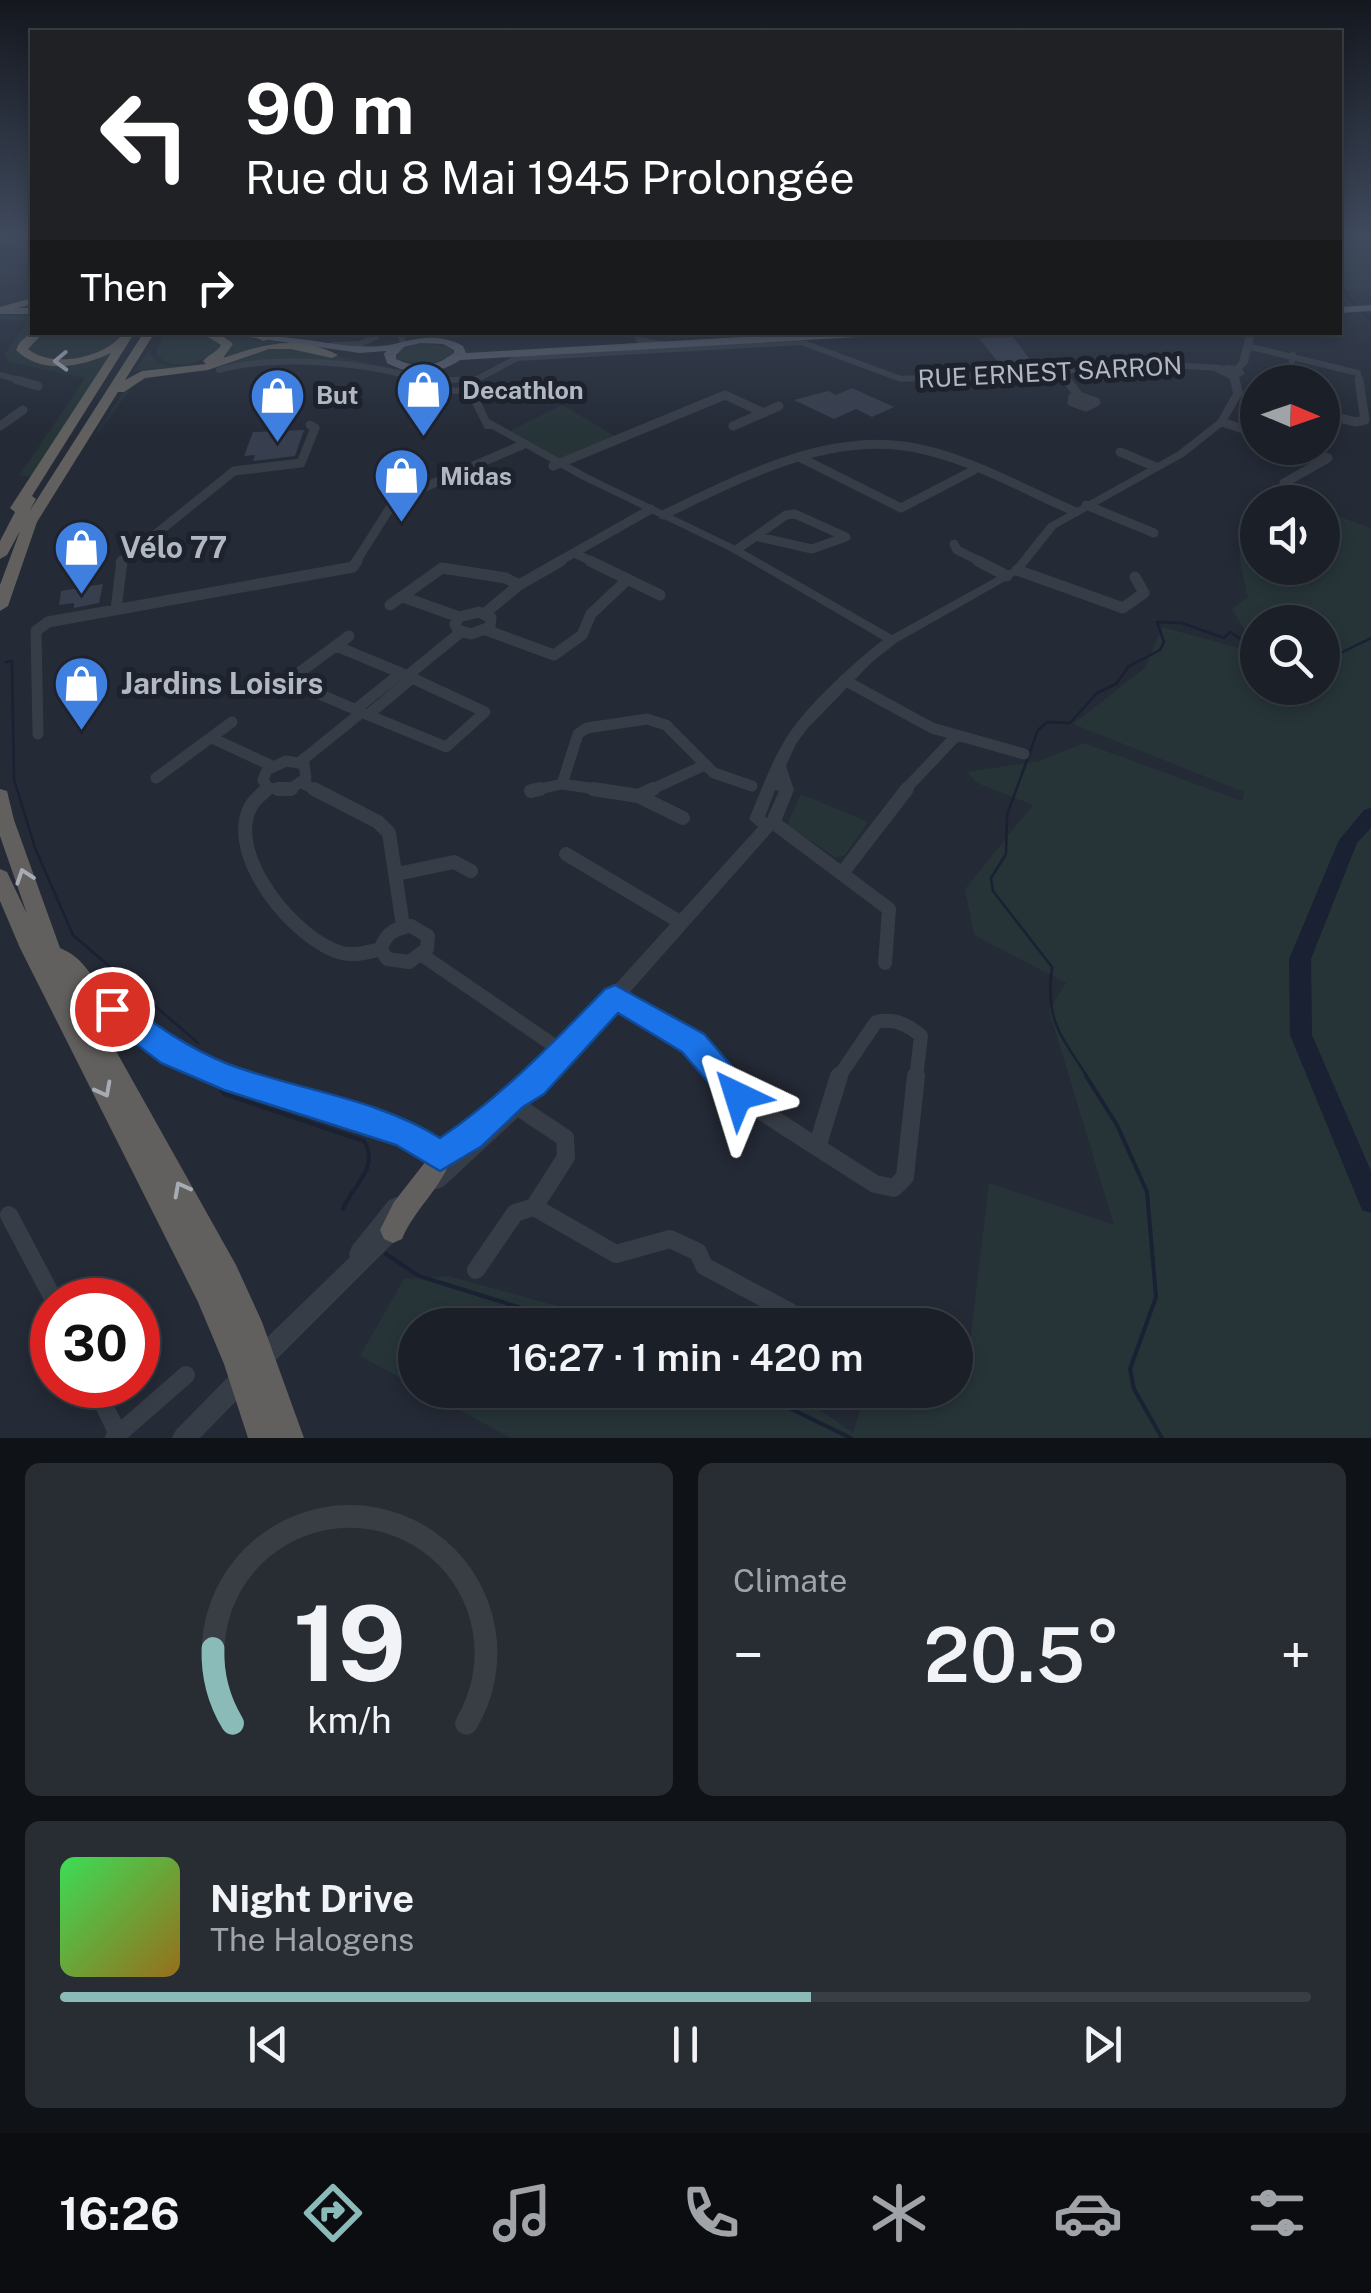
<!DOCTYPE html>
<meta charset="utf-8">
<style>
:root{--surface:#1b2028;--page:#282d34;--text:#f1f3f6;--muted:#a0a3a8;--line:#393e45;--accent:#8bbbb9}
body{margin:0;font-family:"Public Sans",sans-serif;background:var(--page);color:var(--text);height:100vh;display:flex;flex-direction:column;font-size:38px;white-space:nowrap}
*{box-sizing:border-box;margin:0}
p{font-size:32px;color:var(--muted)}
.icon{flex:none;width:55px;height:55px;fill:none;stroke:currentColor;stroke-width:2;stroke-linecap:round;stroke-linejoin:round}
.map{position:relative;height:1438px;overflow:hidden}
.panel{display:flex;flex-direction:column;gap:25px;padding:25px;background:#0f1216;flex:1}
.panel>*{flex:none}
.top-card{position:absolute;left:30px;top:30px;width:1312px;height:305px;border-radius:0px;box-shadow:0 5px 15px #0003,0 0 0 2px var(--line);background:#202124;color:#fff;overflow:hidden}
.needle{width:65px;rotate:92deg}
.buttons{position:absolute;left:1240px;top:365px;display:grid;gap:20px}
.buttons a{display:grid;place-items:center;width:100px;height:100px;border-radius:50%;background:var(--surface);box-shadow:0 5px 15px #0003,0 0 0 2px var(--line);font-size:50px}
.speed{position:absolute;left:30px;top:1278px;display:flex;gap:20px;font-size:50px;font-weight:700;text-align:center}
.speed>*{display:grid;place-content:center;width:130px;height:130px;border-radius:50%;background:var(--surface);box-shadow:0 5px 15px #0003,0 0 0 2px var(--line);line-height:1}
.speed .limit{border:15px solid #d22;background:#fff;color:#111}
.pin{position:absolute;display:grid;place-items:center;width:85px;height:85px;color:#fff;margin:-42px;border:5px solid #fff;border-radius:50%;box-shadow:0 2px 10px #0007}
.me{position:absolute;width:110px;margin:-55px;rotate:319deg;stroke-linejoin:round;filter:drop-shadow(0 0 8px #0008)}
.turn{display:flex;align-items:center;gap:35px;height:210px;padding:0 50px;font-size:45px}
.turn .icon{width:130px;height:130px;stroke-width:2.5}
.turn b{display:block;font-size:70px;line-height:85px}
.then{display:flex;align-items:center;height:95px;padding:0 50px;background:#0003;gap:20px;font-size:38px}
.big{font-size:75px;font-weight:600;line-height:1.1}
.panel .tile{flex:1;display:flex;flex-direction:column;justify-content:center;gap:15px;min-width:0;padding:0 35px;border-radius:15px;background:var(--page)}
.panel .dial{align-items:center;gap:0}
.dial svg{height:260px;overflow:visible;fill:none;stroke:var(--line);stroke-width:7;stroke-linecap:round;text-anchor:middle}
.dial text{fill:var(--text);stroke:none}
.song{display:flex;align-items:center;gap:30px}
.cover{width:120px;height:120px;border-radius:15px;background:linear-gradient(135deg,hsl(130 70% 55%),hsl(40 70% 35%))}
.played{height:10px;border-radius:5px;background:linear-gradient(90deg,var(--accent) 60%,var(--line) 60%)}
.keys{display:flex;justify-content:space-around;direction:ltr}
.heat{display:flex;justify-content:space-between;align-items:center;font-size:55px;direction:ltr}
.panel .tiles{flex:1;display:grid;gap:25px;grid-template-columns:1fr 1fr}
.tile:last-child{grid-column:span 2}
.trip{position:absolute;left:398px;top:1308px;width:575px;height:100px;border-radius:50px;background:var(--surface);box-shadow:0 5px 15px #0003,0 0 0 2px var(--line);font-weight:600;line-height:100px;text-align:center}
.dock{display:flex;height:160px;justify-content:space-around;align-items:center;background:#0b0d10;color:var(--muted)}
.dock .icon{width:70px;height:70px}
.dock .current{color:var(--accent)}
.dock b{font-size:45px;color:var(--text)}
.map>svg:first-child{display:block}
.green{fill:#263438}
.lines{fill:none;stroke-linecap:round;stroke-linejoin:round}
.stream-far1{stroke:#192133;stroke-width:2.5}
.stream{stroke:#192133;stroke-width:4}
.river{fill:#192133;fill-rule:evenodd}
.building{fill:#373e4d}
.minor-far4{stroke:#373d47;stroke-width:6}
.minor-far3{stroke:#373d47;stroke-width:9}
.minor-far2{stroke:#373d47;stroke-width:11}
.minor-far1{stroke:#373d47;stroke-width:14}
.minor{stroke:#373d47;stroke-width:18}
.tertiary{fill:#373d47;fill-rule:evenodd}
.primary{fill:#565b67;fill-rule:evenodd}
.trunk{fill:#61605e;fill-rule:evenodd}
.oneway{stroke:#a6abb4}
.route{fill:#1a73e8;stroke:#114b97;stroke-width:2.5}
.labels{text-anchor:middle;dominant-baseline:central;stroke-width:10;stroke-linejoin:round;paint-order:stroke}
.far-street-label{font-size:25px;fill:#b2b8c3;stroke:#1d222c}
.far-poi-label{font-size:25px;font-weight:bold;fill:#b2b8c3;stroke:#1d222c;text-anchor:start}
.poi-label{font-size:30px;font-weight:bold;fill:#b2b8c3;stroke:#1d222c;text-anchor:start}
</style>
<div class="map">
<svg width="1371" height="1438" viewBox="0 0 1371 1438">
<rect width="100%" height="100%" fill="#242a36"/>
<path class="green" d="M1340,237H1353L1371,249V290L1345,291L1347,296H1340Z
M0,316H32V332L19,348L28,360L65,363L113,351L32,476H19L85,378L9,362L5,354L27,321L0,319Z
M43,333H126C101,362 62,364 27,354V343Z
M164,333L204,334L225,344C206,360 177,376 156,354Z
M221,335L290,343L265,345L213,364L134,371L149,351L157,363C180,369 219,369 231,345Z
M424,342L452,348L453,355L426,366L397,359L400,350Z
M293,347L406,371L441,372L447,376L430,382L413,375L303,361L225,365L151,378L134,384L85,450L129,384L138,379L205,369L260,349Z
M562,405L618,438L562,461L508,432Z
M1323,511L1371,528V1438H511L422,1390H792L853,1433L866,1390H955V1354L968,1359L989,1183L1114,1225L1049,1010L1066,983L974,935L965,889L1033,805L977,783L967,772L1040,761L1084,743L1242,801L1244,792L1073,724L1145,668L1162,627L1257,653L1258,688H1322V622H1258L1257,652L1232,609L1248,597C1242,570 1229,537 1257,519L1258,568H1322Z
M801,794L868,822L844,856L835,857L787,825Z
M449,1276L626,1325H415V1386L360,1356L404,1279Z"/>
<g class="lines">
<path class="stream-far1" d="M1340,285L1355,306
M1362,312L1371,320
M6,662L12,661L14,779L35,848L73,935L198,1043
M1322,662L1371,638
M1088,1078C1060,1034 1045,1020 1052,967L993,891L991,878L1006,854L1007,815L1038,730L1047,722L1070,723L1097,693L1116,684L1129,666L1160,650L1164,642L1157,622L1182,623L1224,638L1230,632L1258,650"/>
<path class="stream" d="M1086,1076L1117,1125L1147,1192L1156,1297L1130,1369L1134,1389L1162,1438
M220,1088L224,1094L364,1141C380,1169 353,1184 343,1209
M386,1254L419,1276L576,1325
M752,1390L851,1438"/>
<path class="river" d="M1371,808V828L1357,843L1311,959L1312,1035L1371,1171V1213L1362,1210L1290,1035L1289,959L1339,840L1364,810Z"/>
</g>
<path class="building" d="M1013,337L1034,365L1002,367L979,338Z
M852,388L894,407L872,417L856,409L834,419L794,400L828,391L836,395Z
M304,430L295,456L253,461L255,455L244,456L253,432Z
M103,584L99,603L74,608V603L59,605L61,591Z"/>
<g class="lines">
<path class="minor-far4" d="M398,332L404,344
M635,332L639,340L661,344
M333,345L360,344L376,337L374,332
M1247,346L1358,373L1359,382
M219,370C276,354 372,362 427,382
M1060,371L1069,382
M0,375L26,382
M472,382L517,358L801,342L901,379L1171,365L1221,368
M1288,382L1293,355"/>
<path class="minor-far3" d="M17,380L38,386
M420,380L443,387
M1067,380L1079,396
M471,383L477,380
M1079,396L1096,402L1086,407L1072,402L1073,397Z
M1322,414L1356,422L1365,420L1359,380
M1222,422L1258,434
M0,426L23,410
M733,426L779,406
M1120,452L1156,467
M801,458L901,508L974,470
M553,466L725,395L764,413
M1284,483L1328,458L1298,448
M1086,505L1154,533
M663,515C737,480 819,435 904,446C963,454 1022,489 1076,512
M954,544L957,550L983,563
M736,550L786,515L795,514L846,537L812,549L759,537
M574,553L595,563
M120,563L234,471L301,463L315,428L310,425
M355,563L395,500L522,445
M556,563L651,509"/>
<path class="minor-far2" d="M590,561L660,595
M978,561L1007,576
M1017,570L1123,608L1144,593L1135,577
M403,597L459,617
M390,605L442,568L506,578L519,585
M116,609L122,561
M479,612L491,618L490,627L471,634L458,630L455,624L459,617Z
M484,614L519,585L561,561
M486,630L554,655L582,635L591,614L628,579
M336,646L401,673
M407,676L461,632
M844,680L932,728L1024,754
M289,681L368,715L412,678L401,673L356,709
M273,692L349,636
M368,715L446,747L485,712L412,678
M38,734L36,631L48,622L353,567L357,561
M212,738L272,766
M286,761L304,764L306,778L289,790L268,788L263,780L267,770Z
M300,762L362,712
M156,778L232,722
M302,783L318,791
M265,791L268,788
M531,791L562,784
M609,791L562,784L578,734L587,728L647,719L666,725L714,773L752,786
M648,791L705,765
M904,791L956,736"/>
<path class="minor-far1" d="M267,789C262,794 254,800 251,806C224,855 296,941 342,953C355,956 369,952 381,949
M278,789H291
M314,789L378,822L389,833L403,926
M593,789L638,796L683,818
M531,791L540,789
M638,796L653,789
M774,823L889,909L885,963
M566,854L680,922
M843,872L907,789
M397,874L454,862L471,871
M411,926L428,936L427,949L409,962L387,959L381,949C385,933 396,928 411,926Z
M422,955L565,1053
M615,997L693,1043L723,1078
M838,1078L876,1022C894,1018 908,1024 921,1036L916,1078"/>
<path class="minor" d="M721,1076L738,1096L817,1147
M817,1147L875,1184L894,1188L905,1177L916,1076
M817,1147L839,1076
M534,1207L616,1254L670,1239L698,1252L704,1266L790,1312
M9,1215L54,1300
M476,1270L515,1213L534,1207L566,1157L565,1138L517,1106
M94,1385L118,1434
M114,1438L186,1375"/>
<path class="tertiary" d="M1247,332H1255L1248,363L1242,369L1245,374L1239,377L1243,393L1225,424L1185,456L1056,528L1021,572L896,643L871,663L807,729L796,744L786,766L794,790L779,827L775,828L524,1112L443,1187L436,1189L429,1187L426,1180L434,1169L429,1167L426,1161L429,1155L517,1084L526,1083L758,827L749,819C760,793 770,765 785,740C804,708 853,663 883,640L732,552L581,479L492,429H485L466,392C456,395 447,395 439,388V384L449,377H468L476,385L474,387L489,419L589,475L740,548L892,635L1013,568L1048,524L1177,452L1218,420L1233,393L1230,379L1214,371L1227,365L1235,366L1239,362ZM463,382L465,385L456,388L448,386L452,383ZM775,790L779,791L767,818L765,817Z
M396,1197L403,1200L406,1207L400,1218L403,1219L406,1226L403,1233L266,1370L258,1373L251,1370L254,1378L251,1386L200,1438H172L176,1430L235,1370L243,1367L250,1370L247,1362L250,1354L350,1257L349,1253L352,1246L389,1200Z"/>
<path class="primary" d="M1371,305V311L1340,313V307Z
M0,308H32V314H0Z
M213,332C245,332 276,336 308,340C336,344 366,350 394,344C420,338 438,333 463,346L466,353L828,332H899L894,335L460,360C437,376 411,376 387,363L384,354L386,351L360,353ZM421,343L443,344L454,350V353C436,367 417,369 396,359V355L404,347Z"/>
<path class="trunk" d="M32,298V304L0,313V307Z
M32,332H44L28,349C52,369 107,358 124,332H135L32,496L36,499L29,512L144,332H155L125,380L142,371L206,364L203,361C209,354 216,353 221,345L210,338L192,332H216L231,342L233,344L223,358C263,344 298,334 338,355L332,358L291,349H269L208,370L145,378L124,392H118L37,522L8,606L0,611V585L20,531L7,555L0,559V541L15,512L10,508L111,353C81,367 41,375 16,350L20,342Z
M242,332H259L270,338L264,341Z
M0,789L7,791L14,820L60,948C84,958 86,972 104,988C143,1024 184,1052 234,1069C275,1082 437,1122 452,1156C442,1188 415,1208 402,1239L393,1243L384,1239L380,1230L394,1202L426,1161L398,1143L225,1086L164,1061L123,1033L88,1001L236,1265L262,1322L304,1438H248L224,1364L198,1302L20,948L0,901V869L7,872L27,914L0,836Z"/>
</g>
<defs><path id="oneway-chevron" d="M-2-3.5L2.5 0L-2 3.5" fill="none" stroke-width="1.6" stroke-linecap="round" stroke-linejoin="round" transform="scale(2.5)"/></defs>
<g class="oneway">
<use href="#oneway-chevron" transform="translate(61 361) rotate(178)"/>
<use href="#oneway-chevron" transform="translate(24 876) rotate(-109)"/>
<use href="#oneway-chevron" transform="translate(104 1090) rotate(62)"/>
<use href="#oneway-chevron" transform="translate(181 1189) rotate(-118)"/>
</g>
<linearGradient id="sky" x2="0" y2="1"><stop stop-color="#14171e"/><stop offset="0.54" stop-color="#3f4a5d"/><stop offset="1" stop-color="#3f4a5d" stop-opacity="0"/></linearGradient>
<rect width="1371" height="439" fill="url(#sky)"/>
<path class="route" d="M615,985L704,1034L749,1086L754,1096L749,1105L738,1109L728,1105L682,1052L618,1013L544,1094L523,1107L482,1146L440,1171L396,1145L224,1090L161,1063L101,1017L97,1009L101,1000L112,997L122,1000C156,1025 188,1048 228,1064C297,1090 377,1098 440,1138C502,1096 553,1043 605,989Z"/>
<defs>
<symbol id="shop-pin" viewBox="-11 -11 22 30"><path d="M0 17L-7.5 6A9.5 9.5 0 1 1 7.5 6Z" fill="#3f7fe0" stroke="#1d222c"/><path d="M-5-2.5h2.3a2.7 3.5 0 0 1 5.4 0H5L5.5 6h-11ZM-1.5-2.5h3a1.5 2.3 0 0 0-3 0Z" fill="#fff"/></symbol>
</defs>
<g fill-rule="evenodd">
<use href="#shop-pin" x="392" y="358" width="63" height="86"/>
<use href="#shop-pin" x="246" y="364" width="63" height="86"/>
<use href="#shop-pin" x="370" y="444" width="63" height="86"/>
<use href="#shop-pin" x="50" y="516" width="63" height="86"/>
<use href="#shop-pin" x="50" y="652" width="63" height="86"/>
</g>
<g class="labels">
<g class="far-street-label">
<text transform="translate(1050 372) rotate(-3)">RUE ERNEST SARRON</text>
</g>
<g class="far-poi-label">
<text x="462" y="390">Decathlon</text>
<text x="316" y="395">But</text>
<text x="440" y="476">Midas</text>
</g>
<g class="poi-label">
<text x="120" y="547">Vélo 77</text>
<text x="121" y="683">Jardins Loisirs</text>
</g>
</g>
</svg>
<div class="buttons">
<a><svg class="needle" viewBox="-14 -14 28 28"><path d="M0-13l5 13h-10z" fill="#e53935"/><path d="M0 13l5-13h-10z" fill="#a0a3a8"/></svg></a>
<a><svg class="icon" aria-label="sound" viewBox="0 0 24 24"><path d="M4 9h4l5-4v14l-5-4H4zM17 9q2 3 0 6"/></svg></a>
<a><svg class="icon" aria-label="search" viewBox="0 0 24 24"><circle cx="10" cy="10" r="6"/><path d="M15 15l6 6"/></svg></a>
</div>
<div class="speed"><div class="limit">30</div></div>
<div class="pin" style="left:112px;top:1009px;background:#d93025"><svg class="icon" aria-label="arrive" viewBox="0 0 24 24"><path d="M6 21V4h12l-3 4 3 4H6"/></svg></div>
<svg class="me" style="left:738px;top:1096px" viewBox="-20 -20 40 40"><path d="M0-17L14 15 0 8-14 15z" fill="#1a73e8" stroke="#fff" stroke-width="4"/></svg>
<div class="trip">16:27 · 1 min · 420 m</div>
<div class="top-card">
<div class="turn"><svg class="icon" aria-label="left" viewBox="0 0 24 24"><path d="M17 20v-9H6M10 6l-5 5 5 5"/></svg><div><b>90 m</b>Rue du 8 Mai 1945 Prolongée</div></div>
<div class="then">Then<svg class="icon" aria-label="right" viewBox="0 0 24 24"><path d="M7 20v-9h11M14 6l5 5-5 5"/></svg></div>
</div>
</div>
<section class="panel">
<div class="tiles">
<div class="tile dial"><svg viewBox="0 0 100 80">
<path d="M14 69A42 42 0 1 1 86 69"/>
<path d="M14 69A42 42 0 0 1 8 46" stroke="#8bbbb9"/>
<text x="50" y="56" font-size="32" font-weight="700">19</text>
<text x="50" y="72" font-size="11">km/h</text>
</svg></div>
<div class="tile"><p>Climate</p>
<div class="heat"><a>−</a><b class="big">20.5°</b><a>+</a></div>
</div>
<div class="tile">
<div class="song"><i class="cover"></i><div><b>Night Drive</b><p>The Halogens</p></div></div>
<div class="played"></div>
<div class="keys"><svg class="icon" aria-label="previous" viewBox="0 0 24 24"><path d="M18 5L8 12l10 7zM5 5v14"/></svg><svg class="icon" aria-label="pause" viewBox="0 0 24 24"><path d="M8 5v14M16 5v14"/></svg><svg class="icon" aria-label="next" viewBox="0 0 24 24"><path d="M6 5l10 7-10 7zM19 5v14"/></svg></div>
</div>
</div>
</section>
<nav class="dock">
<b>16:26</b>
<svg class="icon current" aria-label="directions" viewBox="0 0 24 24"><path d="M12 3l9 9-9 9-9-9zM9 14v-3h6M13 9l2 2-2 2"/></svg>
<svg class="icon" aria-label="music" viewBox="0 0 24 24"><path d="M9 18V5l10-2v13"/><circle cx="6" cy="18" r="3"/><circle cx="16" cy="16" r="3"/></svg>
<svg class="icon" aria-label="phone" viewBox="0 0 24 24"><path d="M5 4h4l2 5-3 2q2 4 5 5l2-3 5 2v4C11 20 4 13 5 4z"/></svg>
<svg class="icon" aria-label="climate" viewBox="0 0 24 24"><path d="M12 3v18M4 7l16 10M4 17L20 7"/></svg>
<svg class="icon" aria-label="car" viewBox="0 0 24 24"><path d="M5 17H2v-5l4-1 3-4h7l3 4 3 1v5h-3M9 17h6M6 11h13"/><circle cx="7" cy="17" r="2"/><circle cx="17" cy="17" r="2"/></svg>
<svg class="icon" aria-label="filters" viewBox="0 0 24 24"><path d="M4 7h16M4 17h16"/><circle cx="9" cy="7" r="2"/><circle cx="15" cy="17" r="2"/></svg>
</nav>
